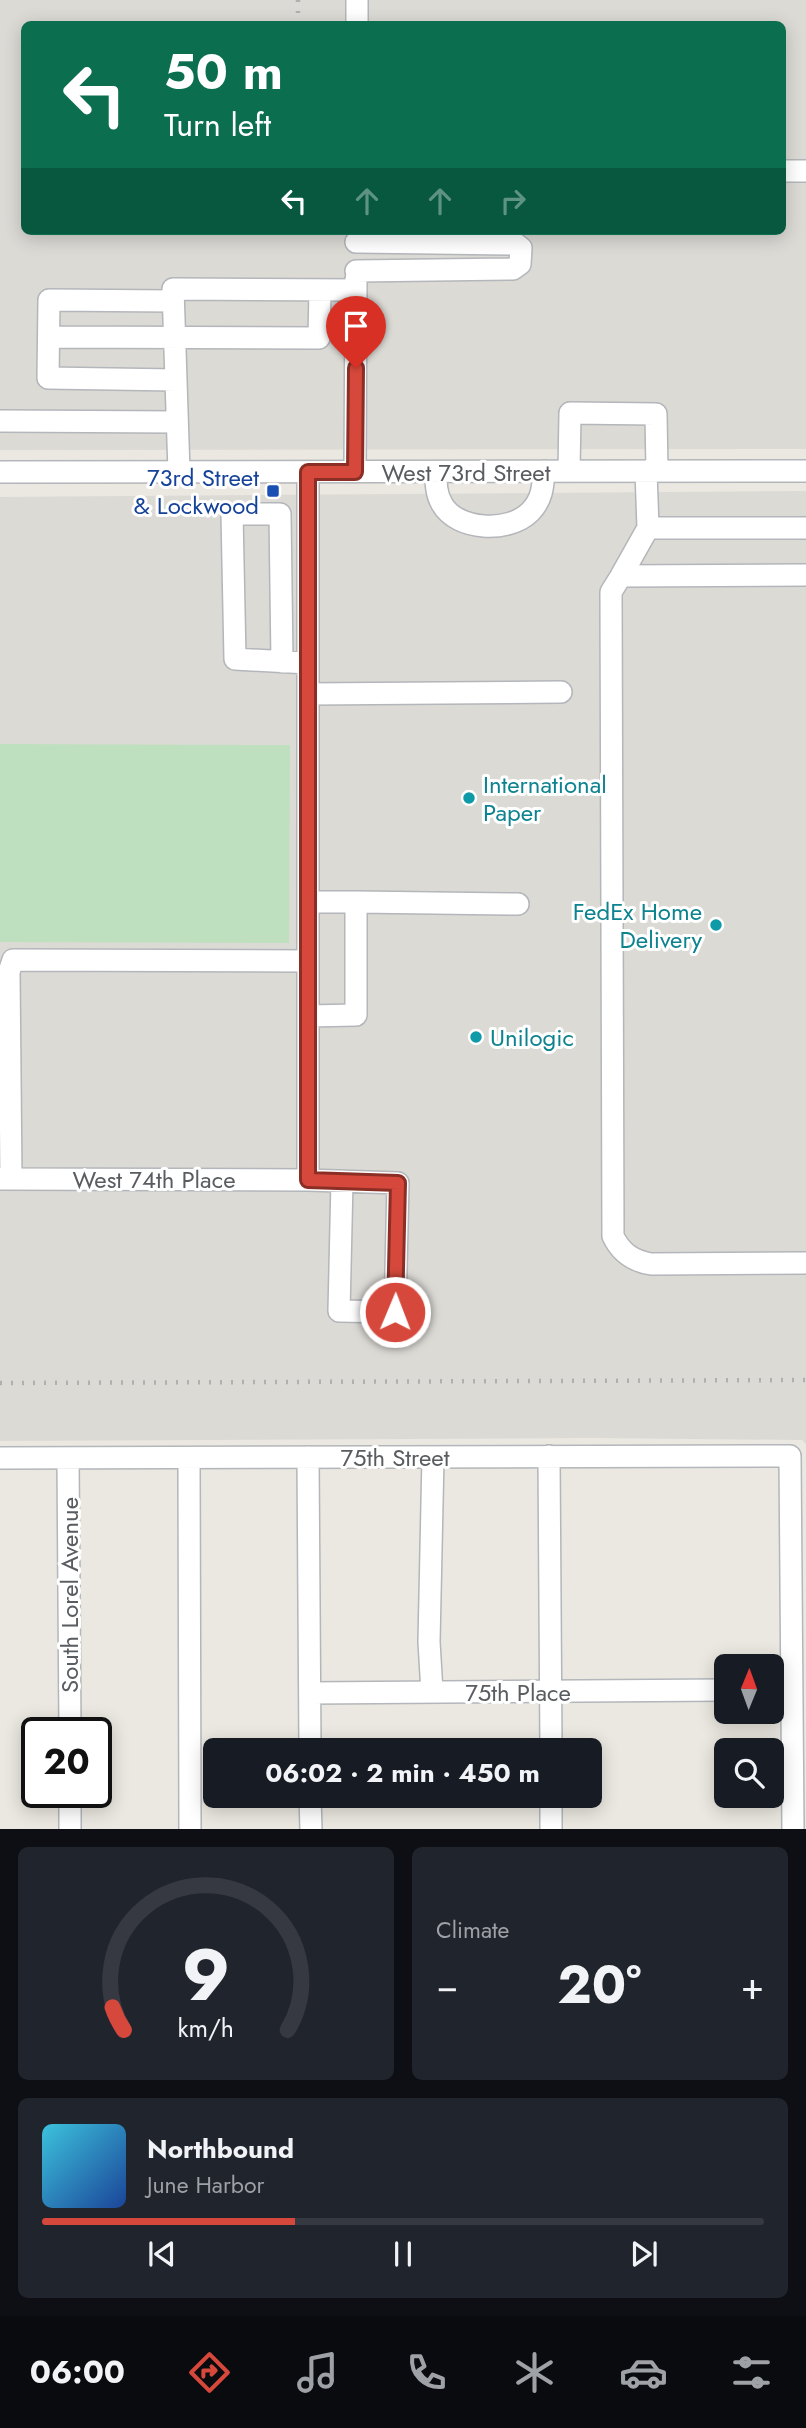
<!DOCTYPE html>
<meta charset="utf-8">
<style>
:root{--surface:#171b24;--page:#20242c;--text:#f1f3f6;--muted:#9ea1a6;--line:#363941;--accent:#d6483b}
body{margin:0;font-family:Jost,sans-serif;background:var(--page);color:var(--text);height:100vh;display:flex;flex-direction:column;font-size:26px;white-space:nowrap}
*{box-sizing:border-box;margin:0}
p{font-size:23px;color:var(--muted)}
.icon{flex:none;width:38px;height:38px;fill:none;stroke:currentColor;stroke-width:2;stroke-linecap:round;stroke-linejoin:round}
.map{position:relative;height:1829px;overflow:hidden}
.panel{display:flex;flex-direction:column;gap:18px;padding:18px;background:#0d0f14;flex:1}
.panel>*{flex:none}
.banner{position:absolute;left:21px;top:21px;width:765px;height:214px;border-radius:10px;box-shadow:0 4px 18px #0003;background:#0b6e4f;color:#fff;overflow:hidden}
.needle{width:46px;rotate:1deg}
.controls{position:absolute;left:714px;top:1654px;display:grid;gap:14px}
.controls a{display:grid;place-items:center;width:70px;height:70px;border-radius:10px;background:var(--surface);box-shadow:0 4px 18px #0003;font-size:35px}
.speed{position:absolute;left:21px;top:1717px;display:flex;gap:14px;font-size:35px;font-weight:700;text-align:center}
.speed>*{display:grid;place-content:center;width:91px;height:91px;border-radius:50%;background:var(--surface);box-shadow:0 4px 18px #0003;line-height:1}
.speed .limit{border:4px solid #111;border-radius:10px;background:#fff;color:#111}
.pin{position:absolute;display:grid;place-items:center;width:60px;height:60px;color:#fff;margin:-72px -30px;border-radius:50% 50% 50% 0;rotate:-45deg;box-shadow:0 0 7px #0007}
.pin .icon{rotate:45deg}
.me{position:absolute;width:77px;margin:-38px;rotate:1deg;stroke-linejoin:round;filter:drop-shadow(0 0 5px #0008)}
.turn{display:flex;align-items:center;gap:24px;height:147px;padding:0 28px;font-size:32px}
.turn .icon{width:91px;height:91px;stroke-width:2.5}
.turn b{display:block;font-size:49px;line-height:60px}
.lanes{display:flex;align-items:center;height:66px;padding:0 28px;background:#0003;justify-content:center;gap:35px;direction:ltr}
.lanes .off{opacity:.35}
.big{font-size:52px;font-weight:700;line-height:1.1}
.panel .widget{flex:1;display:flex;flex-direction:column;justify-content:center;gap:10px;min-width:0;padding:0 24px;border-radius:10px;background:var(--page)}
.panel .dial{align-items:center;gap:0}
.dial svg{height:182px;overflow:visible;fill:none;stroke:var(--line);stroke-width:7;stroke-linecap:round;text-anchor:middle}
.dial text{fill:var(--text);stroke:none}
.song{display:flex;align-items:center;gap:21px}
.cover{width:84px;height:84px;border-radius:10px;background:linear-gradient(135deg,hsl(190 70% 55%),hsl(220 70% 35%))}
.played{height:7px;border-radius:4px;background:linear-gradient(90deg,var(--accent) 35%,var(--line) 35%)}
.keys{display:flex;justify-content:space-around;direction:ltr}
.heat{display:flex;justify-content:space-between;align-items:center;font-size:38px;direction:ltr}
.panel .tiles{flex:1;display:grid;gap:18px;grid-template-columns:1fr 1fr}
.widget:last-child{grid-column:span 2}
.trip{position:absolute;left:203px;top:1738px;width:399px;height:70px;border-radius:10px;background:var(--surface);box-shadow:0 4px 18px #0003;font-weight:700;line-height:70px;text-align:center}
.dock{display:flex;height:112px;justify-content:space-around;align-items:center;background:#090b0e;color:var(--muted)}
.dock .icon{width:49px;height:49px}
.dock .current{color:var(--accent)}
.dock b{font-size:32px;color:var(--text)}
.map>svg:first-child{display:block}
.industrial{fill:#dcdad5;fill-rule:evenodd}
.green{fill:#bfe0bf}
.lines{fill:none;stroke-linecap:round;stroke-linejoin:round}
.minor-casing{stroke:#b3b6ba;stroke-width:24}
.minor{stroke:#fff;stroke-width:21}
.rail{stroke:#afb0b0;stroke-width:4.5;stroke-dasharray:2 9;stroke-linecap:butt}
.route-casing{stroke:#8b2f26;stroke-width:18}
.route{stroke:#d6483b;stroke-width:12}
.transit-dot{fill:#1a4fb4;stroke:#fff;stroke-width:2.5}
.culture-dot{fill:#0f9aa8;stroke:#fff;stroke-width:2.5}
.labels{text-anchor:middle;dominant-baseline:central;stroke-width:6;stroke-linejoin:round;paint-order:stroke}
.street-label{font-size:24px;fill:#595c60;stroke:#fff}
.transit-label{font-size:24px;fill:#164399;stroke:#fff;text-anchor:end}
.culture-label{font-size:24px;fill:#0d838f;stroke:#fff;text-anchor:start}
</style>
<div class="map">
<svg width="806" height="1830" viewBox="0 0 806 1830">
<rect width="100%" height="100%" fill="#ebe8e1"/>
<path class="industrial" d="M0,0H806V449L0,450ZM24,24H782V231H24Z
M806,491V1444L802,1440L595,1438L0,1441V497Z"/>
<path class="green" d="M0,744L290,745L289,943L0,942Z"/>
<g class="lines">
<defs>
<path id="minor" d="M357,24V0
M782,171H806
M356,271L513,269L520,264L521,248L516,244L356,242
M173,301L49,300L48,378L175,380
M49,337L319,338L320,290
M0,421L177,422
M569,471L570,413L656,414L657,471
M646,471L648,528L621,576L806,575
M0,472L806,471
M179,472L173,289L356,290
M308,472V1180
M355,472L356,279
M436,472C436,483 436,494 442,504C457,531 509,533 530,512C542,500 543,487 544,471
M648,528H806
M621,576L611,592L613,1236C621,1253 633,1261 651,1264L806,1263
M282,662L280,514H232L235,659L308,663
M308,694L561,692
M308,902H356V1015L308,1016
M356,902L518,904
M0,1179L308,1180L398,1183L395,1312L339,1311L342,1181
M11,1179L9,972L13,960L308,961
M549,1456L551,1750
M308,1457L310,1750
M0,1458L790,1456L793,1830
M68,1458L70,1732
M189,1458L190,1830
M432,1692L429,1642L433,1457
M310,1693L726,1690
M70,1792V1830
M310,1796L311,1830
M551,1796V1830"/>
</defs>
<use href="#minor" class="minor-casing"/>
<use href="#minor" class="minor"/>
<path class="rail" d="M298,0V24
M0,1383L806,1380"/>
</g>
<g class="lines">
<defs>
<path id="route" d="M356,368L355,472H308V1180L398,1183L395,1312"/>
</defs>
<use href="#route" class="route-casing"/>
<use href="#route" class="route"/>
</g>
<rect class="transit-dot" x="266" y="484" width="14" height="14" rx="3.5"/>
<g class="culture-dot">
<circle cx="469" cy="798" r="7"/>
<circle cx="716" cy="925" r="7"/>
<circle cx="476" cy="1037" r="7"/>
</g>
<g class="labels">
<g class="street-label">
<text x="466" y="472">West 73rd Street</text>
<text x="154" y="1179">West 74th Place</text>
<text x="395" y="1457">75th Street</text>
<text transform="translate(69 1595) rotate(-90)">South Lorel Avenue</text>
<text x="518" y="1692">75th Place</text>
</g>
<g class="transit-label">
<text x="259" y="477">73rd Street<tspan x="259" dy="28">&amp; Lockwood</tspan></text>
</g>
<g class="culture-label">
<text x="483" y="784">International<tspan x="483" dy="28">Paper</tspan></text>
<text x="702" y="911" text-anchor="end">FedEx Home<tspan x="702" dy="28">Delivery</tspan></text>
<text x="490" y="1037">Unilogic</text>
</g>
</g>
</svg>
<div class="controls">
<a><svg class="needle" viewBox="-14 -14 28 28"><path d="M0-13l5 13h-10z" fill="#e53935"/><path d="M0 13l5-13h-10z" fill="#9ea1a6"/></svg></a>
<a><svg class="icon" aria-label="search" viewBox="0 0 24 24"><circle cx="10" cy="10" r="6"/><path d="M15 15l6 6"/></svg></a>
</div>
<div class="speed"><div class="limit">20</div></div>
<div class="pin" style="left:356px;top:368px;background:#d93025"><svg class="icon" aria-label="arrive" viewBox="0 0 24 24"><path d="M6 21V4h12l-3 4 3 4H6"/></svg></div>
<svg class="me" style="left:395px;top:1312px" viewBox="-20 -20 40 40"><circle r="17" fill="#d6483b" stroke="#fff" stroke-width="3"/><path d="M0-11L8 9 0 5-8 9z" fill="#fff"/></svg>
<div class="trip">06:02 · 2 min · 450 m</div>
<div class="banner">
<div class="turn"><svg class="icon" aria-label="left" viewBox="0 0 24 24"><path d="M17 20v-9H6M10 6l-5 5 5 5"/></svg><div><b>50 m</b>Turn left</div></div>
<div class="lanes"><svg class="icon" aria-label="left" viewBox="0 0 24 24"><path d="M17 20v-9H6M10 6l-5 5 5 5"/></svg><svg class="icon off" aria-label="ahead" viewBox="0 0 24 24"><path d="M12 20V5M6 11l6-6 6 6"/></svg><svg class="icon off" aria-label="ahead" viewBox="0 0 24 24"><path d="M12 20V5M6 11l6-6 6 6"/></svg><svg class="icon off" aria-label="right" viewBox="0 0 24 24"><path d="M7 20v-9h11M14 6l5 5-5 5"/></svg></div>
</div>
</div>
<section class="panel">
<div class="tiles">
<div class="widget dial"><svg viewBox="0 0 100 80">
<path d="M14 69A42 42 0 1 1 86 69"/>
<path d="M14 69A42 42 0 0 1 9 59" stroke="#d6483b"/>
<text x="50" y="56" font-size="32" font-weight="700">9</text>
<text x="50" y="72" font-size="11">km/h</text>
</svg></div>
<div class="widget"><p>Climate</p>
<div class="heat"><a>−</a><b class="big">20°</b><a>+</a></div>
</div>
<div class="widget">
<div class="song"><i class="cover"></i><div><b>Northbound</b><p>June Harbor</p></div></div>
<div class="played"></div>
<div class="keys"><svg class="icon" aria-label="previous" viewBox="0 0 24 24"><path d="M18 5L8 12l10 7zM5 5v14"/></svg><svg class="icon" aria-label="pause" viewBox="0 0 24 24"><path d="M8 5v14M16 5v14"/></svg><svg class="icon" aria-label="next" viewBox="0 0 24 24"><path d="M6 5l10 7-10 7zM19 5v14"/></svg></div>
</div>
</div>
</section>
<nav class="dock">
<b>06:00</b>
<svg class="icon current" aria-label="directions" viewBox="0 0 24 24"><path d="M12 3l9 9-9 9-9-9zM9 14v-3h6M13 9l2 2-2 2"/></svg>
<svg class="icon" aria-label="music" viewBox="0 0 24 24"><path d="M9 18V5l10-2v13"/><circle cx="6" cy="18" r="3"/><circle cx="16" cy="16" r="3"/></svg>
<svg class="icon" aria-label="phone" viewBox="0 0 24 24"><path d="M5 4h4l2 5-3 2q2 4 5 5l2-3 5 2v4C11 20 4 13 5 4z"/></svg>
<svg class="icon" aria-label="climate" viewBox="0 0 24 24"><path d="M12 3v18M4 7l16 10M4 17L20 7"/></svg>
<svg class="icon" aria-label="car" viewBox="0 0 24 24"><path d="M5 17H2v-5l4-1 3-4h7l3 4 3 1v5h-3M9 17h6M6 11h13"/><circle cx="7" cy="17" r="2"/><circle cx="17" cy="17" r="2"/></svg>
<svg class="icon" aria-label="filters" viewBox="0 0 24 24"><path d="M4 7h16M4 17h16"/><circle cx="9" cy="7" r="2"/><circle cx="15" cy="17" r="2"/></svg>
</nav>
